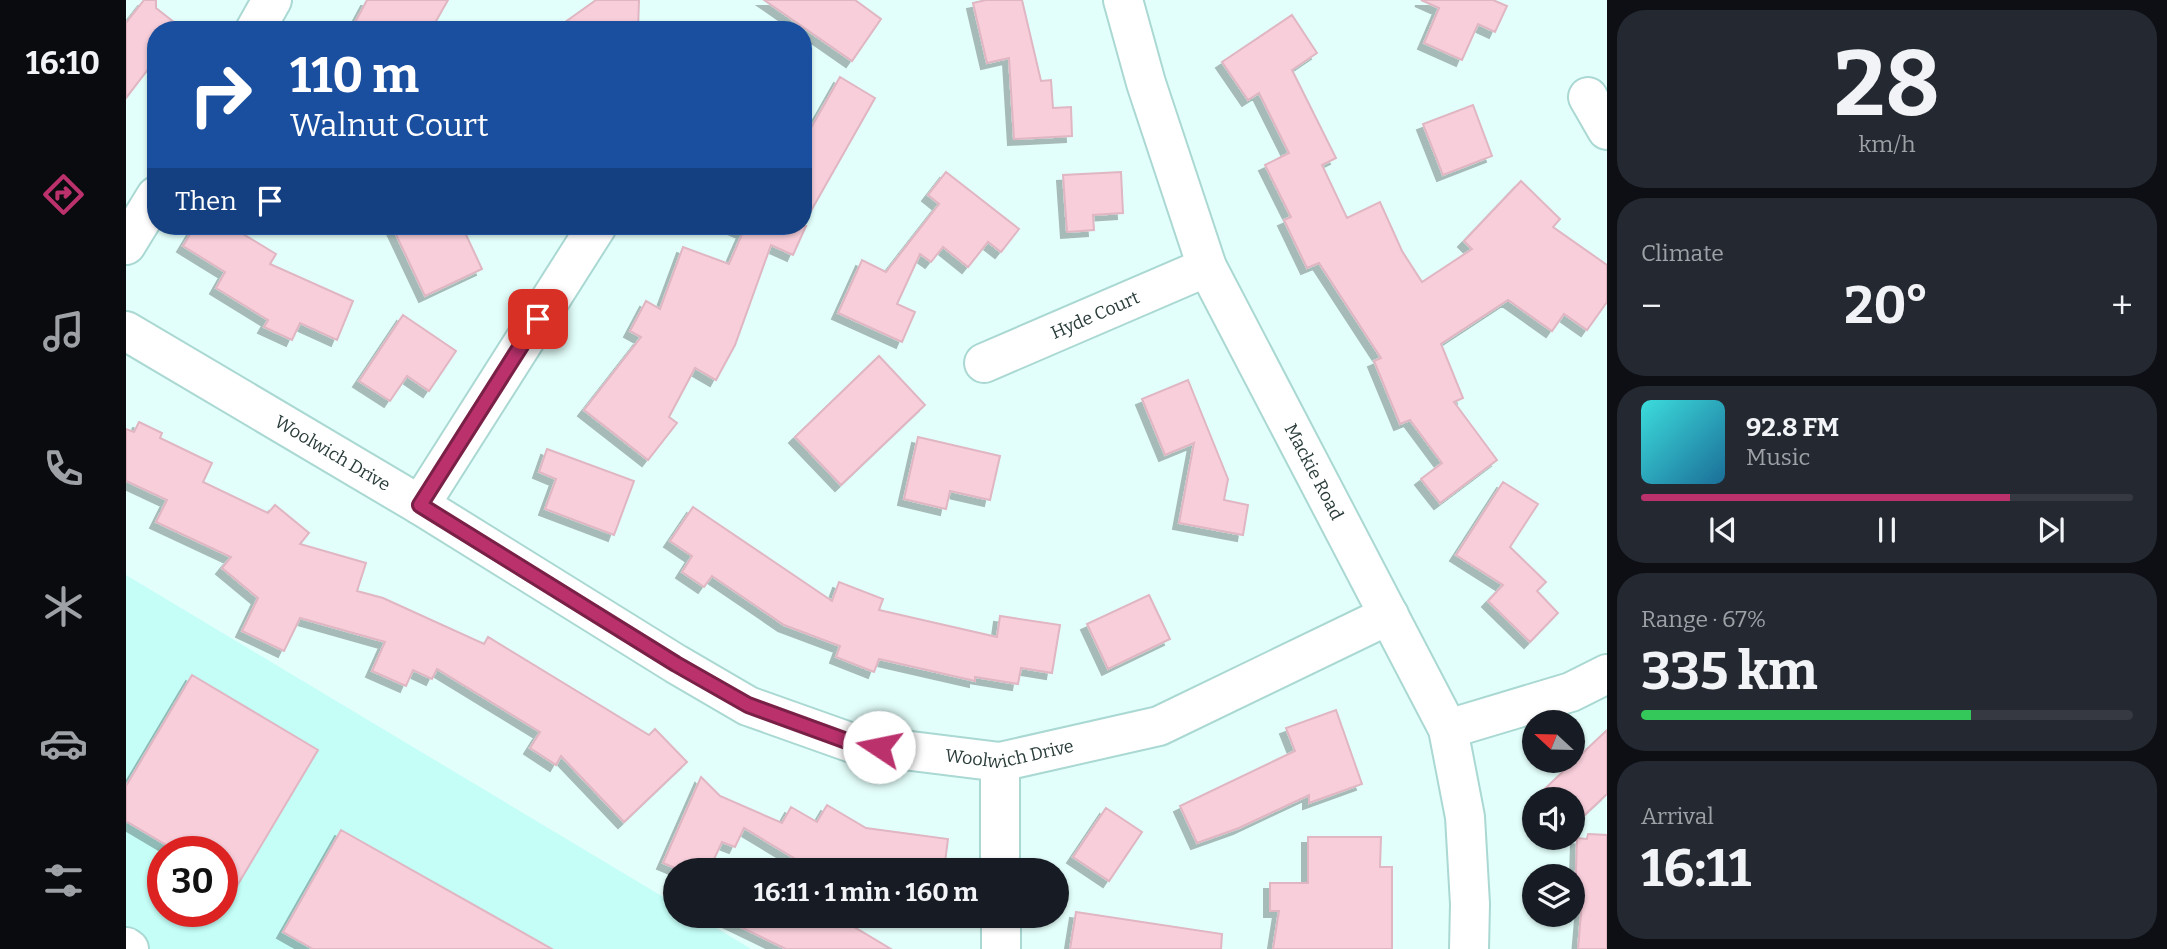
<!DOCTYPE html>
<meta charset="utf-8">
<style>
:root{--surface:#171b24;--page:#242831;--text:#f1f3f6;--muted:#9ea1a6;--line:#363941;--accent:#ba316c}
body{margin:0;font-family:Bitter,serif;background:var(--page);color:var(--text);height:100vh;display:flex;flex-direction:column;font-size:26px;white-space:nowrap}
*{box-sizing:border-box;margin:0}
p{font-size:23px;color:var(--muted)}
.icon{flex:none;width:38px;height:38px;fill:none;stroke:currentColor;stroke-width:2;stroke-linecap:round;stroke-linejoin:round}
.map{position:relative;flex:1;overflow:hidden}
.side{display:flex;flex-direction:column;gap:10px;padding:10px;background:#0d0f14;width:560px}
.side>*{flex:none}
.guide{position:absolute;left:21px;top:21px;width:665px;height:214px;border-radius:28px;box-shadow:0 2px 5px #0004;background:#1a4fa0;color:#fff;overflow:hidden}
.needle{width:46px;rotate:292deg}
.buttons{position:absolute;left:1396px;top:710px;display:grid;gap:14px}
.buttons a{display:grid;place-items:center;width:63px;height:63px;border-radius:50%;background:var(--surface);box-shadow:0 2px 5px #0004;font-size:35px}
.speed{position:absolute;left:21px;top:836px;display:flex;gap:14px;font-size:35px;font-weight:700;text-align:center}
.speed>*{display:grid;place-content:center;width:91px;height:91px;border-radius:50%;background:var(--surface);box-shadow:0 2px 5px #0004;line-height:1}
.speed .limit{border:10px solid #d22;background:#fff;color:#111}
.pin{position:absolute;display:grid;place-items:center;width:60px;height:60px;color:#fff;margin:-30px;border-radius:14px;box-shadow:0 4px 10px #0006}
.me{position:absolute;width:77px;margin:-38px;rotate:281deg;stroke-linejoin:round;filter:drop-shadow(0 0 5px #0008)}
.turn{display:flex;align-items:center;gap:24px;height:147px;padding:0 28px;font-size:32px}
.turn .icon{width:91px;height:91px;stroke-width:2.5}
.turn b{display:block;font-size:49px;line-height:60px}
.then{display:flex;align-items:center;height:66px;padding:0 28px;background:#0003;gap:14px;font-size:26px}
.big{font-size:52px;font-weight:700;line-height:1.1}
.side .card{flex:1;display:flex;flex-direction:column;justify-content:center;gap:10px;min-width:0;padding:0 24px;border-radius:28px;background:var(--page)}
.side .dial{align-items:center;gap:0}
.dial b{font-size:91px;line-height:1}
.song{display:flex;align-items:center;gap:21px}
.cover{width:84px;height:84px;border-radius:10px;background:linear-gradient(135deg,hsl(180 70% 55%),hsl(200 70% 35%))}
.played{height:7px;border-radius:4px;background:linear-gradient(90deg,var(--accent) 75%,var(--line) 75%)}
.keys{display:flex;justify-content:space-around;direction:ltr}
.heat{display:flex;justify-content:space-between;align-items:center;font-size:38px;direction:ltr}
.charge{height:10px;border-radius:5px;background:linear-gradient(90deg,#34c759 67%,var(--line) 0)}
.trip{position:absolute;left:537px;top:858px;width:406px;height:70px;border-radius:35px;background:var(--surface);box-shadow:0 2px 5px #0004;font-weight:700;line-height:70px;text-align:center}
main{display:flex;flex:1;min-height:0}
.menu{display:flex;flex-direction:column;width:126px;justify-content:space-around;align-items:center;background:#090b0e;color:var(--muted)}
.menu .icon{width:49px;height:49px}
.menu .active{color:var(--accent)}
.menu b{font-size:32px;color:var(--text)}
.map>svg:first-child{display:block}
.built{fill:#c4fef7;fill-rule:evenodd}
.building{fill:#f7ceda;stroke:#dfb6c2;stroke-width:2;filter:url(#shadow)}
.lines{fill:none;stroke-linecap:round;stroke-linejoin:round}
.street-casing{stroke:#aad8d3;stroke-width:42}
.street{stroke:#fff;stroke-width:38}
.route-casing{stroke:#792046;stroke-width:18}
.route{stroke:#ba316c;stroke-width:12}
.labels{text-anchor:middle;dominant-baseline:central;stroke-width:7;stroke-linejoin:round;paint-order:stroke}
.street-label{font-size:18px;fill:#293c3a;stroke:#e3fffb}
</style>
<main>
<nav class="menu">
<b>16:10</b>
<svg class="icon active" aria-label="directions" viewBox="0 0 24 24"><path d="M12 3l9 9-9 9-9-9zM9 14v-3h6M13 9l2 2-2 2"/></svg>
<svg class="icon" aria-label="music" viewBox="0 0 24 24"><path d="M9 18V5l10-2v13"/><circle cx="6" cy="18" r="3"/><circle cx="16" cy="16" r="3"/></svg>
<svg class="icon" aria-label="phone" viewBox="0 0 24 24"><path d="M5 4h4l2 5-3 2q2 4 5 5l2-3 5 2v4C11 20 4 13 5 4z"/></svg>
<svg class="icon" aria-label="climate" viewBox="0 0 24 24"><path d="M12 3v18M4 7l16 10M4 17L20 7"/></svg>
<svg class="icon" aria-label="car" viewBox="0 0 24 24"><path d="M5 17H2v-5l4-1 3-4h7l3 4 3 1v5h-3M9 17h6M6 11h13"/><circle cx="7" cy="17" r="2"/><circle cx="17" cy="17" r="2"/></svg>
<svg class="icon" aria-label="filters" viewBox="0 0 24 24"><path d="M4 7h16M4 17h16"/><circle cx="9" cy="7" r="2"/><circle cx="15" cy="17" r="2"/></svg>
</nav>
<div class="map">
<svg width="1481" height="949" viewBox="0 0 1481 949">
<defs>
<filter id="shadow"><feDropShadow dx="-6" dy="6" stdDeviation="0" flood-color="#0004"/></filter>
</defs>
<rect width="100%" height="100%" fill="#e3fffb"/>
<path class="built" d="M0,575L549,904L550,915H569L625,949H0ZM37,852H96V912H37Z"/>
<path class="building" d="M18,0H30V8L58,30H30V59L0,98V23Z
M241,0H322L305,30H225Z
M470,0H513L512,30H428Z
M638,0H729L755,19L726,61Z
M860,0H896L915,81L925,80L927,108L945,107L946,136L888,139L883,58L861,63L847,3Z
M1295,0H1367L1381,6L1369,32L1352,24L1336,60L1298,43L1313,8Z
M1166,15L1191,53L1166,70L1210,158L1196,165L1221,218L1254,202L1276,251L1296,282L1346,249L1338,241L1395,181L1434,219L1427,227L1481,265V302L1461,330L1438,314L1426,331L1382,300L1315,344L1337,398L1328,402L1371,460L1314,503L1295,479L1316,463L1284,420L1274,424L1248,361L1255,358L1193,263L1181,268L1158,220L1165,217L1139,165L1163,153L1133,93L1122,100L1096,62Z
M714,77L749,98L677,225V142Z
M1347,105L1366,156L1317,175L1297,124Z
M820,172L893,229L875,252L862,242L842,267L817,247L805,262L794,254L771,304L789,312L776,342L712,313L736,260L760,272L813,204L802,195Z
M995,172L997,213L967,215L968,230L941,232L937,175Z
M69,226H104L150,254L144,264L227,301L211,340L174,323L166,340L138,327L142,320L90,288L99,272L57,246Z
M266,226H336L356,269L299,296Z
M603,226H680L667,255L645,245L609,345L590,380L569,368L543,417L551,423L522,460L458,410L515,337L504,331L520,301L534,309L557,247L603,264L617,232Z
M277,315L330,351L303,391L281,376L264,401L233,381Z
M753,356L799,405L715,485L669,437Z
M1062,380L1102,479L1098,500L1122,505L1117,535L1053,523L1068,443L1039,455L1016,399Z
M13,422L36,433L34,438L86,463L77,482L142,513L149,505L183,533L174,544L240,563L231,591L257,598L358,644L362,637L523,735L529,729L561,762L498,822L435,756L430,765L404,748L414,732L311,669L306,679L287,670L280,686L246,671L259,642L174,618L158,651L116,631L132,598L96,568L105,557L30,522L41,500L0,481V429L8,432Z
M792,437L874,456L864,500L824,491L820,509L778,499Z
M421,449L508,481L488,535L419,509L430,479L413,472Z
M1377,482L1412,504L1384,547L1420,582L1411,591L1432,613L1404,642L1362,601L1377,585L1330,555Z
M567,507L706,601L713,582L757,599L753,610L871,637L874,616L934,625L926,673L895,668L892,684L849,677V681L753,659L748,672L710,657L714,646L658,625L586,576L578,587L556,572L566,556L544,541Z
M1023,595L1044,639L982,669L961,624Z
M66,675L192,750L96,911V852H52L0,821V786Z
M1210,710L1236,784L1183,803V795L1113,828L1071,843L1054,806L1169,751L1160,728Z
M1481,730V794L1447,826V800H1407Z
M575,777L594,796L656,823L665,807L691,822L701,805L740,828L822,839L818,870H688L618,828L609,847L596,842L583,870H554L537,863Z
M980,808L1016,832L983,881L947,857Z
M215,830L426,949H187L157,932Z
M1462,834L1481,835V949H1452L1456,902L1449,901L1451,838L1461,839Z
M1182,837H1255L1254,867H1266V949H1147L1153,911H1144V883H1182Z
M950,912L1096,934L1095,949H944Z
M590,915H708L765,949H660Z"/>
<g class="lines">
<defs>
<g id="street">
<path id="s1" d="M997,0L1020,83L1081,267L1322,729L1339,817L1344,904L1343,949"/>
<path d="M129,30L146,0"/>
<path d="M1462,97L1481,130"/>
<path d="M0,245L30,196"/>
<path id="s2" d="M0,331L294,505L550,664L622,706L729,744L874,762L1033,726L1263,615"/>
<path id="s3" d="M858,363L1081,267"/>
<path d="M294,505L471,226"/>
<path d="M1322,729L1445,692L1481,674"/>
<path d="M874,762V870"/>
<path d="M875,915V949"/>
<path d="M0,947L3,949"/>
</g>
</defs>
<use href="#street" class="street-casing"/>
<use href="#street" class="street"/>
</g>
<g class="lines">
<defs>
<path id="route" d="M412,319L294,505L550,664L622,705L729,744L753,747"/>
</defs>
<use href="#route" class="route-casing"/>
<use href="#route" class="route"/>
</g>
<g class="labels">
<g class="street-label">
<text stroke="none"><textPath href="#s3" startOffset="121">Hyde Court</textPath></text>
<text stroke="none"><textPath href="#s2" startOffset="240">Woolwich Drive</textPath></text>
<text stroke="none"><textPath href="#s1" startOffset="511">Mackie Road</textPath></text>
<text stroke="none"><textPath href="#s2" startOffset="996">Woolwich Drive</textPath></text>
</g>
</g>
</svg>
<div class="buttons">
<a><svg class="needle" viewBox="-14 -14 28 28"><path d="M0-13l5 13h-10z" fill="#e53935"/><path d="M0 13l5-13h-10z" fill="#9ea1a6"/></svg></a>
<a><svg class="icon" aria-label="sound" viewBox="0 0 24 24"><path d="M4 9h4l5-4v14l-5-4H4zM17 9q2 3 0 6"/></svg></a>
<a><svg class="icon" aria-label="layers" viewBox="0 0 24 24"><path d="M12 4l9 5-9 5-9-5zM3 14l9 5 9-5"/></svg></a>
</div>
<div class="speed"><div class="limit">30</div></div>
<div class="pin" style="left:412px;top:319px;background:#d93025"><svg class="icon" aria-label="arrive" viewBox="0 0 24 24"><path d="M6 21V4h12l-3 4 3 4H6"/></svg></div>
<svg class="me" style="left:753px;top:747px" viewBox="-20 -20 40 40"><circle r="19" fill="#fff"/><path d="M0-13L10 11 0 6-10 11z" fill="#ba316c"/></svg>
<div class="trip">16:11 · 1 min · 160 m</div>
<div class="guide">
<div class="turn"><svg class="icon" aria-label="right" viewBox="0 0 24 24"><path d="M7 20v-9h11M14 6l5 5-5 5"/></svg><div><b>110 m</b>Walnut Court</div></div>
<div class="then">Then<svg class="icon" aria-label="arrive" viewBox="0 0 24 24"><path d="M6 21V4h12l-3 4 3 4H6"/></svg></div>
</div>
</div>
<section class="side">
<div class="card dial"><b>28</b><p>km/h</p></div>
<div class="card"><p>Climate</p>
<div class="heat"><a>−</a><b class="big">20°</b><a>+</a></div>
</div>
<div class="card">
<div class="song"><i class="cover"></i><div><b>92.8 FM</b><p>Music</p></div></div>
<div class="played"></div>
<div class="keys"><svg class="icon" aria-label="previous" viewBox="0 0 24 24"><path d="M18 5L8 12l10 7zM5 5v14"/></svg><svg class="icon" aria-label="pause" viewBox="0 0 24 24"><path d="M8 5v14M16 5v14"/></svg><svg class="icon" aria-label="next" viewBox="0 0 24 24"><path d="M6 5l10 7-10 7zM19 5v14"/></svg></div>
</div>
<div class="card"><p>Range · 67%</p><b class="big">335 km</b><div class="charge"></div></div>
<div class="card"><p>Arrival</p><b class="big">16:11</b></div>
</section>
</main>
